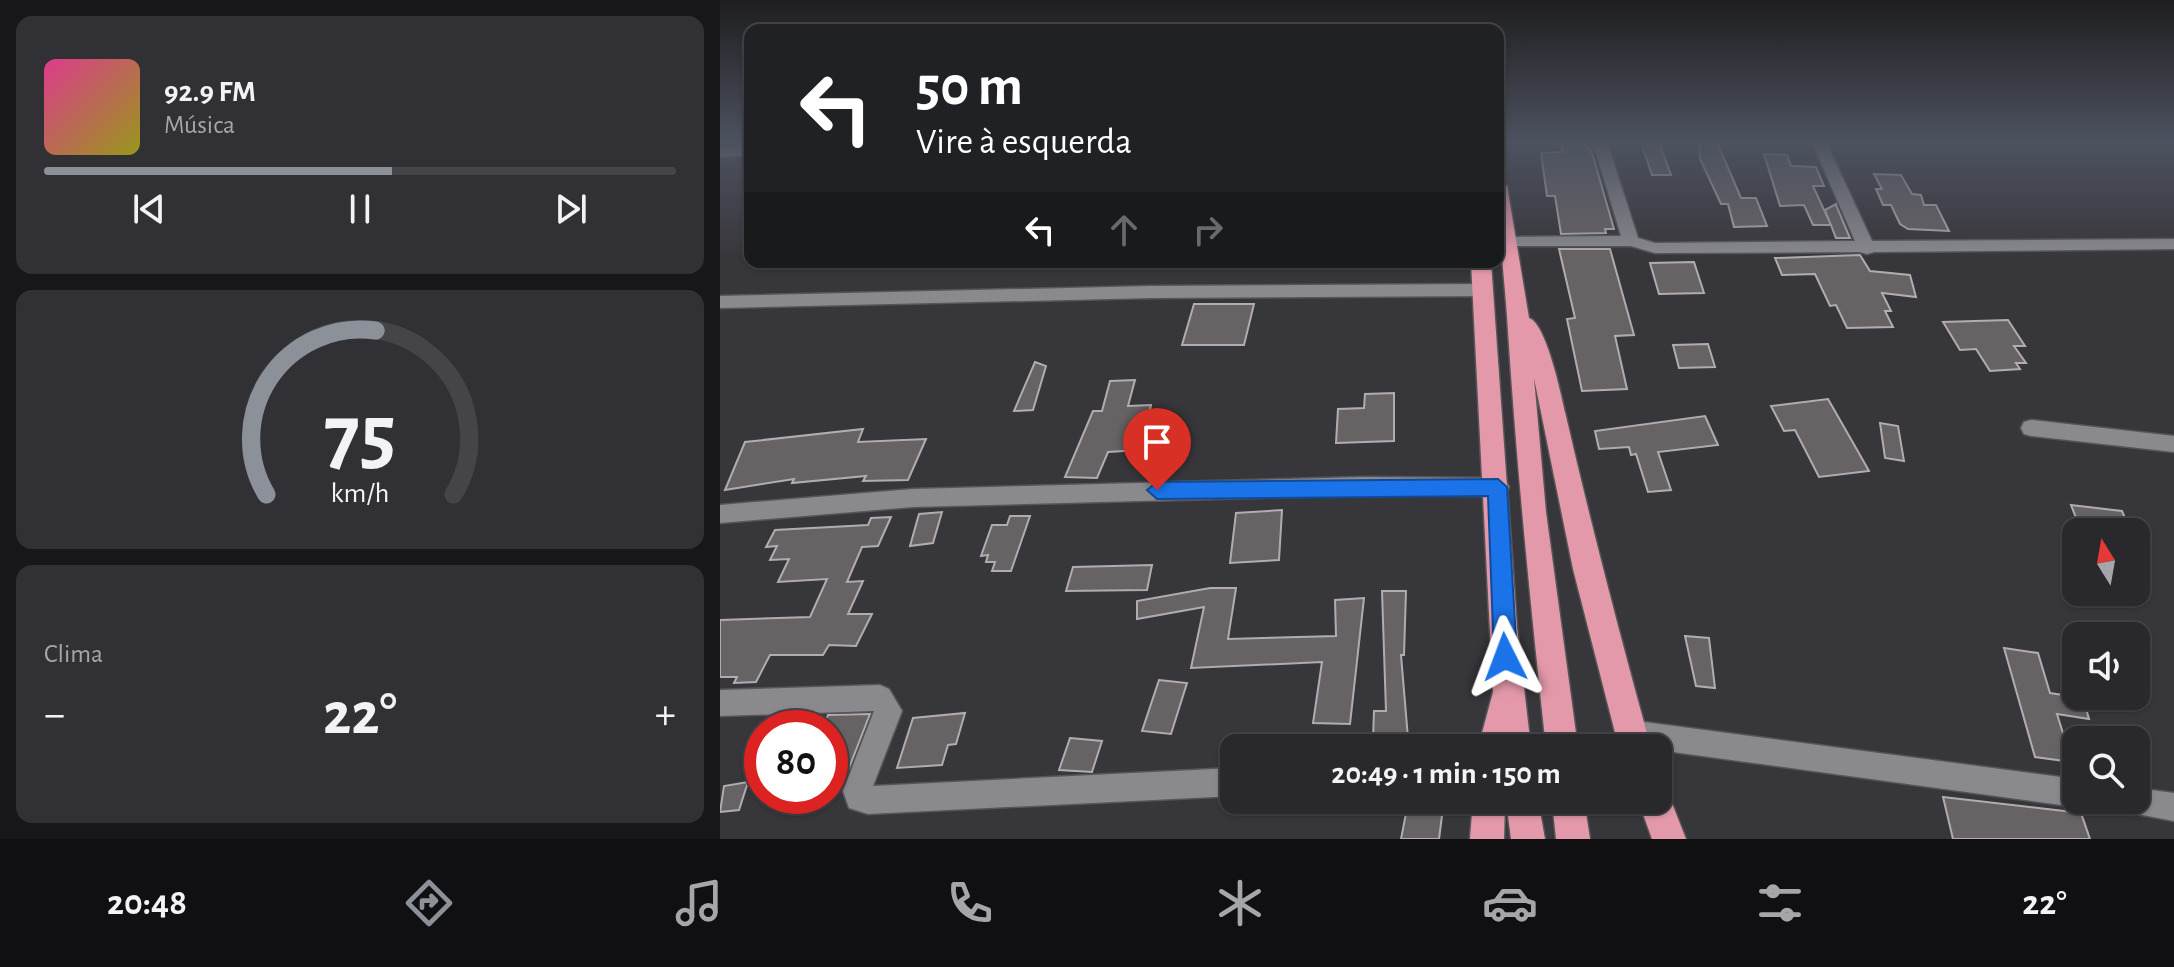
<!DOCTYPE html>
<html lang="pt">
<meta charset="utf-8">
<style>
:root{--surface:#29282c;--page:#313034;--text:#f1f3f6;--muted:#a5a6a9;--line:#454448;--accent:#8c9099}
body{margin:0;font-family:"Alegreya Sans",sans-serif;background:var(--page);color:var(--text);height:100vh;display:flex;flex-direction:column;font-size:30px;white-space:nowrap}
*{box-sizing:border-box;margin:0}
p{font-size:26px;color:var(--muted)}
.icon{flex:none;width:44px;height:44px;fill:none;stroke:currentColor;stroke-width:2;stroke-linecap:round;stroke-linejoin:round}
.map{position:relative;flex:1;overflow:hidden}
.panel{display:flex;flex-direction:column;gap:16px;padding:16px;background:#171618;width:720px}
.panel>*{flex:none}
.hud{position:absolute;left:24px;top:24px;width:760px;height:244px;border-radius:16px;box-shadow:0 2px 6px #0004,0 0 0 2px var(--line);background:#202124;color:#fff;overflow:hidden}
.needle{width:52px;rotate:349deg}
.tools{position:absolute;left:1342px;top:518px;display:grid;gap:16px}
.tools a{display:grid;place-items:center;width:88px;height:88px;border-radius:16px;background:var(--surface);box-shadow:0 2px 6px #0004,0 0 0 2px var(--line);font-size:40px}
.speed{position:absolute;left:24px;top:710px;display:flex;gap:16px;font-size:40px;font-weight:700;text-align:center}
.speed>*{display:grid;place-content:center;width:104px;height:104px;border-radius:50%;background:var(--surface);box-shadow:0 2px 6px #0004,0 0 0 2px var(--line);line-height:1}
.speed .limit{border:12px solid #d22;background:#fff;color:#111}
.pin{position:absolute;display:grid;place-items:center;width:68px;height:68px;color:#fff;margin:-82px -34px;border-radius:50% 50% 50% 0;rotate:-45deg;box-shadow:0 0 8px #0007}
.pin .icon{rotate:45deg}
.me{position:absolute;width:88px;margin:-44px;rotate:357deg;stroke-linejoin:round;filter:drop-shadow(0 0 6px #0008)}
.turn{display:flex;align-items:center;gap:28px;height:168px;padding:0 40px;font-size:36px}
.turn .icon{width:104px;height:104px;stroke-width:2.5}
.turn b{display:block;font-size:56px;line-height:68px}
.lanes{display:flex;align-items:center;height:76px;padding:0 40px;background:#0003;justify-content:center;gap:40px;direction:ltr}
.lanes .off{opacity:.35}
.big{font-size:60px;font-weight:700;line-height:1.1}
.panel .tile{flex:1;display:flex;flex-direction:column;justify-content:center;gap:12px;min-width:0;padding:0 28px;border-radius:16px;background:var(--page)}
.panel .dial{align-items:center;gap:0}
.dial svg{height:208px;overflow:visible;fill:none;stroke:var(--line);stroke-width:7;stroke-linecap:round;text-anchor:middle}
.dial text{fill:var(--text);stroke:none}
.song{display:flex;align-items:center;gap:24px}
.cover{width:96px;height:96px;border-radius:12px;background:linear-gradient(135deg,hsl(330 70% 55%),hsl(60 70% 35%))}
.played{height:8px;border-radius:4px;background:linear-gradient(90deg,var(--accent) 55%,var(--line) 55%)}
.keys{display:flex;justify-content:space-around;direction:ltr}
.heat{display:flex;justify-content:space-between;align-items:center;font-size:44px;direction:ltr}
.trip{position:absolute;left:500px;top:734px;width:452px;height:80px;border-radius:16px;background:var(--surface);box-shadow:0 2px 6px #0004,0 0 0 2px var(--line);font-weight:700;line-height:80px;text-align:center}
.menu{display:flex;height:128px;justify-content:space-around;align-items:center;background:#101012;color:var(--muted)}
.menu .icon{width:56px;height:56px}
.menu .selected{color:var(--accent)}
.menu b{font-size:36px;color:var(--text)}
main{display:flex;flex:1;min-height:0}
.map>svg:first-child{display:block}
.building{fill:#676365;stroke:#b1acaf;stroke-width:2}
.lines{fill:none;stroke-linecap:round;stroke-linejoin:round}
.minor-casing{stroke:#565659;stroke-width:3}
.highway-casing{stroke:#565659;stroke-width:3}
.minor{fill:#89898e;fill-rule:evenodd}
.highway{fill:#e499aa;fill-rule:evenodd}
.route{fill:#1a73e8;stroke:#114b97;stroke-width:2}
</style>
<main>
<section class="panel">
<div class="tile">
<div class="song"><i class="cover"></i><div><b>92.9 FM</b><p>Música</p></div></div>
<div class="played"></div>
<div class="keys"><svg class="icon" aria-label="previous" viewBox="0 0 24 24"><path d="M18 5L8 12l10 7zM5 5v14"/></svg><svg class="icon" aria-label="pause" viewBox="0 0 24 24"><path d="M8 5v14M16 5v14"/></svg><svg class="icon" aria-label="next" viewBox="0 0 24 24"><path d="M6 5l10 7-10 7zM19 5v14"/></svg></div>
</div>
<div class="tile dial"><svg viewBox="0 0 100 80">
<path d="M14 69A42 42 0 1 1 86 69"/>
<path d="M14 69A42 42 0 0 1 56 6" stroke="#8c9099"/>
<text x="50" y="56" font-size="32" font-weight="700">75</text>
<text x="50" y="72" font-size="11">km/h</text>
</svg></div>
<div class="tile"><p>Clima</p>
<div class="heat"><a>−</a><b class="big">22°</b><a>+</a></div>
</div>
</section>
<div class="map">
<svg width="1454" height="839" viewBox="0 0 1454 839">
<rect width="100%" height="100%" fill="#37363a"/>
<path class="building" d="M840,142H866L868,149H871L894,229H885L886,233L841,234L835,196H827L821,153L843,152Z
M921,142H939L951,175H932Z
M979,142H997L1021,198H1036L1047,226L1014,227L1008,204H1001L980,159Z
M1044,154L1067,155L1071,166L1096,167L1104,186H1093L1111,225H1093L1084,205L1060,206Z
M1154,174L1181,175L1192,194L1201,195L1204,205H1216L1229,231L1188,229L1180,224L1171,205H1163L1156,189H1162Z
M1116,204V205L1130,238H1116L1105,210Z
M839,249H890L914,335L895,336L907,389L862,391L847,319L855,318Z
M1140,255L1150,271L1190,275L1196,297L1162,293L1171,311H1165L1173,327L1127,328L1116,305L1110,306L1095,274L1062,275L1055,258Z
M974,262L984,293L939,294L930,263Z
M474,304H534L524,345H462Z
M1288,320L1305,346H1294L1306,363H1296L1300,369L1270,371L1256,349L1240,350L1223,322Z
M988,344L995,367L959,368L953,345Z
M315,362L326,366L313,410L294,411Z
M415,380L408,406L431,405L421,450L388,452L377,478L345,477L373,411H382L390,381Z
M674,393V441L616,443L618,409L644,408L645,394Z
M1108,399L1140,455L1149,471L1099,477L1075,430L1064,431L1051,406Z
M985,416L998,445L938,452L951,490L928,492L916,454L911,455L909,447L879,449L875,431Z
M1160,423L1178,426L1184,461L1165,458Z
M143,429L138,442L206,439L188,480L143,481L146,476L72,483L74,479L5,490L25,442Z
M1351,505L1402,511L1411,532H1370L1368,528H1360Z
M562,510L559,560L510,563L516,513Z
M222,512L213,543L190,546L199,514Z
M290,516H310L291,571H272L275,562H266L268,555L261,556L272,525H287Z
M171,517L158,546L142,547L127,582L143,581L128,614H152L136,646L109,645L103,655H50L36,682L14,683L17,677H0V620L90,617L107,579L58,582L69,559L50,560L57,546L46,547L55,530L148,525L151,518Z
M432,565L427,590L346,591L353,567Z
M490,588H516L508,639L616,636L615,600L644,598L630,724L593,723L602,662L471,668L484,607L417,619V601Z
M662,591H686L684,655H681L688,738L653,739L654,711H666Z
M965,636L989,638L995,688L976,686Z
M1284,648L1318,653L1330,693L1363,698L1369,719L1337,714L1352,762L1315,757Z
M439,680L467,683L451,734L422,731Z
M245,713L236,744L228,745L222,765L177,768L193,718Z
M150,714L122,786H110V728H103L108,715Z
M350,738L382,741L372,772L339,770Z
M28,782L19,810L0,812L4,786Z
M1223,797L1361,813L1370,839H1233Z
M688,803L723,808L719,839H681Z"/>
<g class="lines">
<defs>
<path id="minor" d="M873,142H887L918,238L935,243L1135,241L1092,142H1106L1152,241L1454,239V249L1154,252L1147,254L1140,252L935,253L911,246H781V238L787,237L901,236Z
M30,147V155L0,157V149Z
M764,284L773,290L764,296L431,298L0,308V296L431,286Z
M1311,420L1454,436V452L1311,436L1304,434L1301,428L1304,422Z
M642,477L778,478L786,481L789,487L786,493L778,496L642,495L193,507L0,523V505L193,489Z
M160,685L169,689L182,711L153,786L514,768V796L148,814L129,808L123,791L154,711L0,716V690Z
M909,720L1356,779V800H1367L1356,807L909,746L900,742L896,733L900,724Z
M1416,788L1454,793V821L1396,810L1392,800H1416Z"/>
<path id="highway" d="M778,180L787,186L809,318C826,323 841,394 845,412C871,525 900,636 931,748H899L853,569L814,378L826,512L858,748H826C811,609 797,471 788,331C785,280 778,232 778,180Z
M751,262H771L797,627L811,748H758L773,692Z
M938,785L946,788L966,839H932L918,800H938Z
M753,800H785L784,839H750Z
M786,800H818L825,839H791Z
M832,800H864L870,839H836Z"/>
</defs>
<use href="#minor" class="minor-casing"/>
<use href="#highway" class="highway-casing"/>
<use href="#minor" class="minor"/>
<use href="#highway" class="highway"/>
</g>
<linearGradient id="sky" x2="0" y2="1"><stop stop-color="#1e1e20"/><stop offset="0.55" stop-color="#4d5260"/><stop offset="1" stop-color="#4d5260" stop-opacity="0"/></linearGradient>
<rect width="1454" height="259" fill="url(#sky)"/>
<path class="route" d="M778,479L787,487L797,657L793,665L785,668L777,665L774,657L768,496L437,499L427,490L437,482Z"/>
</svg>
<div class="tools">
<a><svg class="needle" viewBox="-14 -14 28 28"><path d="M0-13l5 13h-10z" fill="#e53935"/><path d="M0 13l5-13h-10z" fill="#a5a6a9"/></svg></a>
<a><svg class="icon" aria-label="sound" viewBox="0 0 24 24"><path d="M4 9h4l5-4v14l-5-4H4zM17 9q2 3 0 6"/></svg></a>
<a><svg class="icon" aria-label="search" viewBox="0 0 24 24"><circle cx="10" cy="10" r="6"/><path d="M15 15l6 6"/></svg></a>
</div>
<div class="speed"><div class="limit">80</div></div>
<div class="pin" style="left:437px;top:490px;background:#d93025"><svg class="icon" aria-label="arrive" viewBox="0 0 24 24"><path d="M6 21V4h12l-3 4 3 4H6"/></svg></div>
<svg class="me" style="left:785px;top:657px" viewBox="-20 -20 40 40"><path d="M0-17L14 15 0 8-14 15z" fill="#1a73e8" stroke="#fff" stroke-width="4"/></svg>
<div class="trip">20:49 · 1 min · 150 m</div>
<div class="hud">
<div class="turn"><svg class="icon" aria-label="left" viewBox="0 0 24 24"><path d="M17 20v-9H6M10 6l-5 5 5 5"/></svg><div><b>50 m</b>Vire à esquerda</div></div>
<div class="lanes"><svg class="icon" aria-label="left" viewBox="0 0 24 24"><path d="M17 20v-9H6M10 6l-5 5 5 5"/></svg><svg class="icon off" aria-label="ahead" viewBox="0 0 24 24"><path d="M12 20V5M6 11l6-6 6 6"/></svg><svg class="icon off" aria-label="right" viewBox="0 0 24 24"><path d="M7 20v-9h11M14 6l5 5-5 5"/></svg></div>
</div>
</div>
</main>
<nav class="menu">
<b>20:48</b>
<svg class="icon selected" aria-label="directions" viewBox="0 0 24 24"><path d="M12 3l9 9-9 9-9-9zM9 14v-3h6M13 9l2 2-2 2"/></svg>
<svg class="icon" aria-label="music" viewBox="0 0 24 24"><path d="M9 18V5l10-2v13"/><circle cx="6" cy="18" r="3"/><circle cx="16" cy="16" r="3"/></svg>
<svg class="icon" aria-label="phone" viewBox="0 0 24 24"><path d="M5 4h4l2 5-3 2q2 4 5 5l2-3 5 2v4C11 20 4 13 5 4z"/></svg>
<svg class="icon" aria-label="climate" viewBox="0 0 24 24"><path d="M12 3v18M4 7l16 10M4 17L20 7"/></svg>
<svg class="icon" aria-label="car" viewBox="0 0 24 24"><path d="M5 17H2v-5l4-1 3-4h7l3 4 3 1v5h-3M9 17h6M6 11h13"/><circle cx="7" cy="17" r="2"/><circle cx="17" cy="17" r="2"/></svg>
<svg class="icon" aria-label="filters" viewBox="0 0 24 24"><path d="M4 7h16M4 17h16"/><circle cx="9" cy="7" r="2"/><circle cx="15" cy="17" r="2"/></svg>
<b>22°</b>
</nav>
